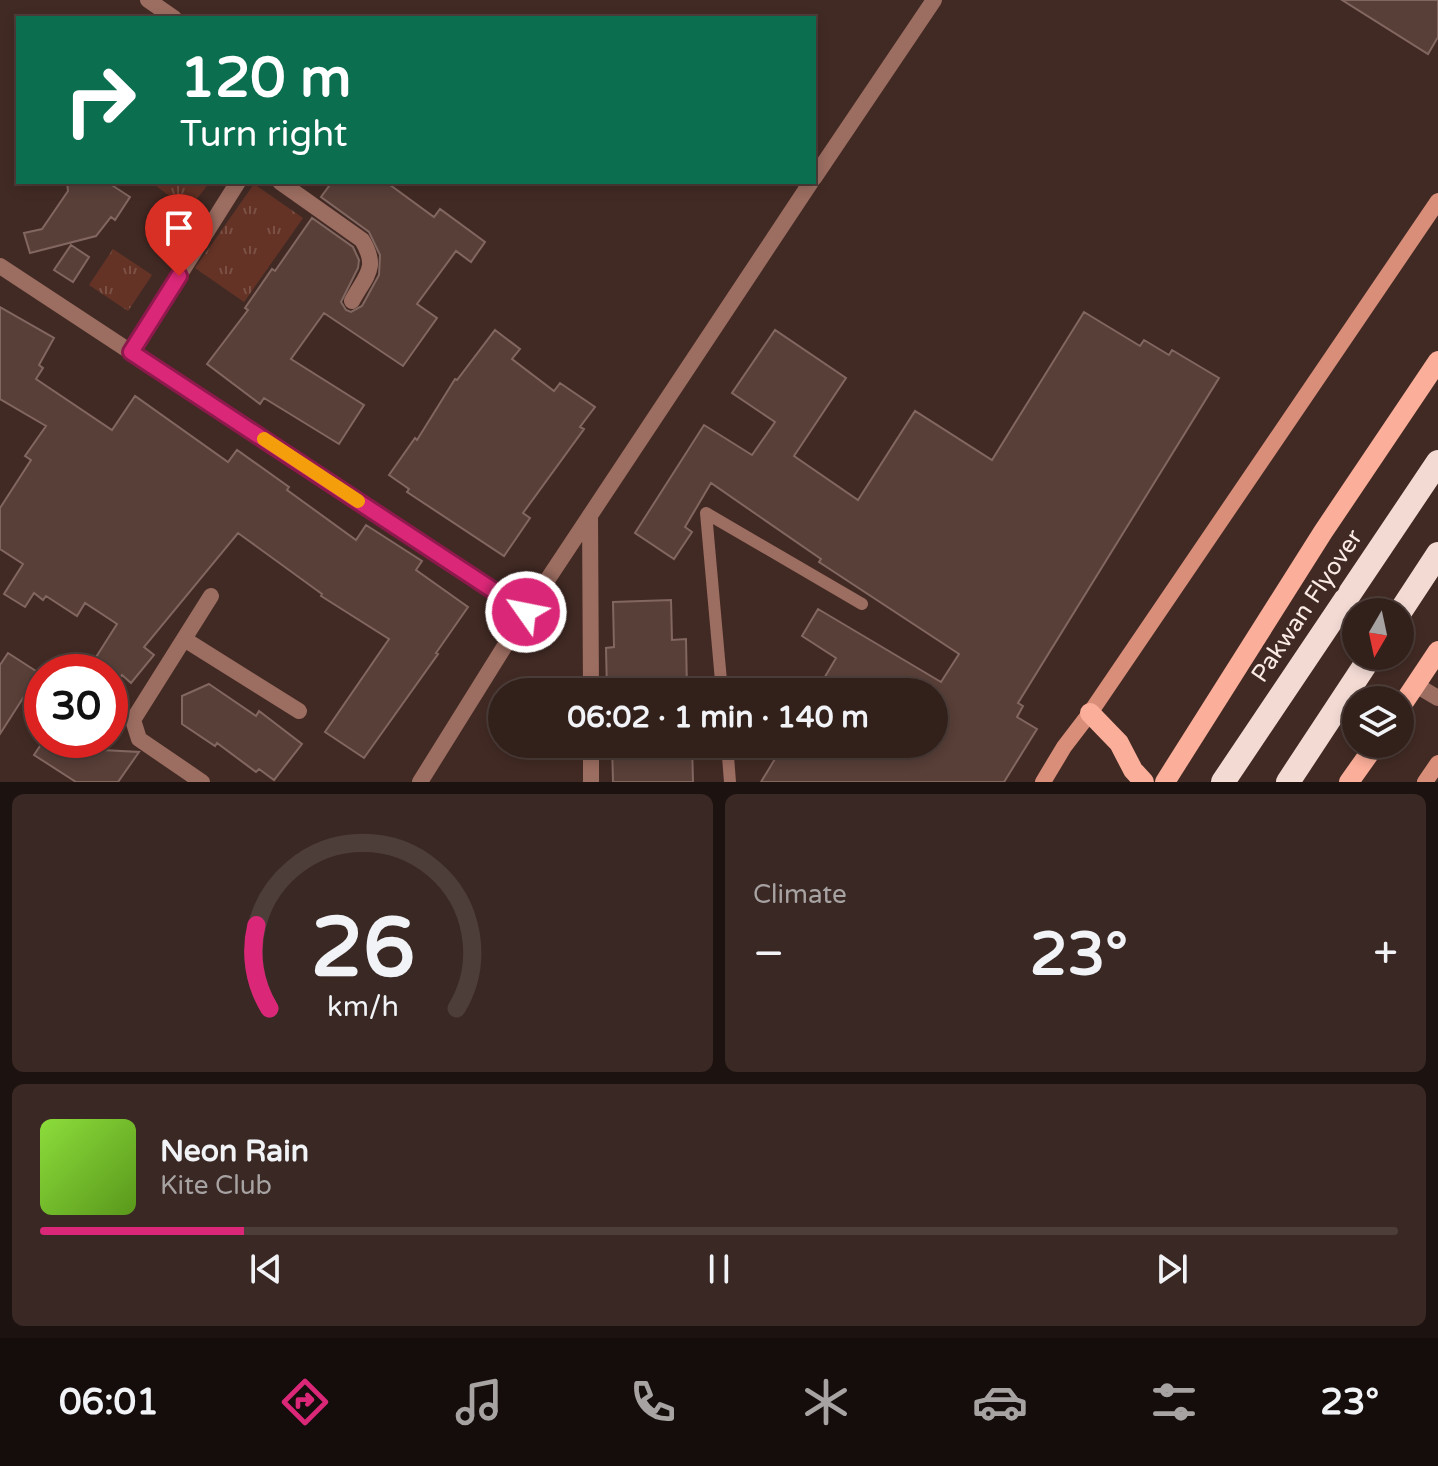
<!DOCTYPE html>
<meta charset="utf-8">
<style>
:root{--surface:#32201b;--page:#3a2824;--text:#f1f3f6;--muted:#a8a3a3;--line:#4d3e3a;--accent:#db2777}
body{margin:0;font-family:"Varela Round",sans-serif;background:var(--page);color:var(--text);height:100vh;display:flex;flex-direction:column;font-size:30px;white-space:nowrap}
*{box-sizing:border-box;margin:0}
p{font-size:26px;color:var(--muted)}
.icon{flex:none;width:44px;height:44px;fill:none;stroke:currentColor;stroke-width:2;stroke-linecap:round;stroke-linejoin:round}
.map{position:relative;height:782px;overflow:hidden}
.sheet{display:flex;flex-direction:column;gap:12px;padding:12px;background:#1c120f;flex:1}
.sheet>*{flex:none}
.guide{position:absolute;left:16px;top:16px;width:800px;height:168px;border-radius:0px;box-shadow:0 4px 12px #0003,0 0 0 2px var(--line);background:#0b6e4f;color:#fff;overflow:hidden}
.needle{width:52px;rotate:189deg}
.fabs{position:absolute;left:1342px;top:598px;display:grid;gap:16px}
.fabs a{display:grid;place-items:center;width:72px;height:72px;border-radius:50%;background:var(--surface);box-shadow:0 4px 12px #0003,0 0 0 2px var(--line);font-size:40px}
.speed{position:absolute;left:24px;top:654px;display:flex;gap:16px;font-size:40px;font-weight:700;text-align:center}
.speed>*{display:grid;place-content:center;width:104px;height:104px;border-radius:50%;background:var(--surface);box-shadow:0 4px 12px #0003,0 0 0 2px var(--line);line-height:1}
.speed .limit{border:12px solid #d22;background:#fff;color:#111}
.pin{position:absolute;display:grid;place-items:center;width:68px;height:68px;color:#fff;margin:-82px -34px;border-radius:50% 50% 50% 0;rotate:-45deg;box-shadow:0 0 8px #0007}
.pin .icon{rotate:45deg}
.me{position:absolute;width:88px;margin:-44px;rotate:303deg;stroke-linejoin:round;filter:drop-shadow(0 0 6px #0008)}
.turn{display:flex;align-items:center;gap:28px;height:168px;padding:0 32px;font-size:36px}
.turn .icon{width:104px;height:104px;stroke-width:2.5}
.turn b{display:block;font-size:56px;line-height:68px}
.big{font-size:60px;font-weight:700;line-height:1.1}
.sheet .card{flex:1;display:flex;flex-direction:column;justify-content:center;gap:12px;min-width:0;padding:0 28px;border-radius:12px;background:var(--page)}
.sheet .dial{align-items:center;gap:0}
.dial svg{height:208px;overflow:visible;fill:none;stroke:var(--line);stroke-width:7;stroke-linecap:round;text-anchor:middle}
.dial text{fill:var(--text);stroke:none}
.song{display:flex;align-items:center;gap:24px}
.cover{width:96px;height:96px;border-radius:12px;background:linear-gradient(135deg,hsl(90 70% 55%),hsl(90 70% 35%))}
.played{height:8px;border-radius:4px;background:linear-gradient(90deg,var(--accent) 15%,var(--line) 15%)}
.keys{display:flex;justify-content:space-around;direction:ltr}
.heat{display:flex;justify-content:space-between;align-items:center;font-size:44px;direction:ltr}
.sheet .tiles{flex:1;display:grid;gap:12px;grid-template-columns:1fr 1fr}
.card:last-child{grid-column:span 2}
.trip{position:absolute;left:488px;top:678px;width:460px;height:80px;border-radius:40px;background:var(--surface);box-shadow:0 4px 12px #0003,0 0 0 2px var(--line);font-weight:700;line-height:80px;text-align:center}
.dock{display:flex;height:128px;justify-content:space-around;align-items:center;background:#140d0b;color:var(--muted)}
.dock .icon{width:56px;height:56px}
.dock .selected{color:var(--accent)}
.dock b{font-size:36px;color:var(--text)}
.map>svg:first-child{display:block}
.grass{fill:url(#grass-tufts)}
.building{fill:#583f38;stroke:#826760;stroke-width:2}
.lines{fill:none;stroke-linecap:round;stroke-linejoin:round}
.lane{stroke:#9c6d61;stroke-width:12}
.street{stroke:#9c6d61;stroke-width:16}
.secondary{stroke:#d98e7a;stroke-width:16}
.primary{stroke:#fbae99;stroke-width:20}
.highway{stroke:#f3dbd4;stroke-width:24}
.route-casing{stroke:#8e194d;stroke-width:20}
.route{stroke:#db2777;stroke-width:14}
.slow{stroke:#f59e0b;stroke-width:14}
.labels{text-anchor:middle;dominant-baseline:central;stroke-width:8;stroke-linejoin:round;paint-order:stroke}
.street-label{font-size:24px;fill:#faeae5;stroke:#422a24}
</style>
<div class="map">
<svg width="1438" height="782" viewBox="0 0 1438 782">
<defs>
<pattern id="grass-tufts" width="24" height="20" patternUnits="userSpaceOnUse" patternTransform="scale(2)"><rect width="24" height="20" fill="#643326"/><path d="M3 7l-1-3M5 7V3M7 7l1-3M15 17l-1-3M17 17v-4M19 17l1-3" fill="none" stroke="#7b5145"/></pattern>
</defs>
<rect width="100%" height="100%" fill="#422a24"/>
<path class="grass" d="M151,182H210L188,210Z
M254,184L303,218L244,302L195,268Z
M113,249L152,275L128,311L89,285Z"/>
<path class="building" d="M1342,0H1438V37L1428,54Z
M67,182H107L130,197L115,220L111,217L96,236L30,253L24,233L42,229L68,191Z
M332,182H386L434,217L440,209L485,242L471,262L456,251L417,304L437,318L403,366L324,313L291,359L364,405L339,444L264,398L260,404L207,364L248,310L245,308L272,269L275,271L312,218L353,247L359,260L358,268L341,302L346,310L351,312L362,306L379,275L380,255L369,232L321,197Z
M71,245L89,257L73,282L54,270Z
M0,307L54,338L39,365L43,368L36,379L112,430L135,396L228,462L237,450L289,487L287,490L356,540L366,525L422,561L416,570L468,607L436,653L438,654L364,758L325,732L389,639L321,596L322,594L238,533L144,647L154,655L131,683L122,675L114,684L110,681V672H99L91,665L117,624L85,603L77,616L46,596L43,600L34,593L25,607L4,594L23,564L0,549V508L31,460L25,456L46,426L0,399Z
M1084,312L1140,346L1144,340L1169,355L1172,350L1219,378L1018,703L1023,706L1017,717L1037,729L1004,782H761L784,744H934V692H816L836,658L802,636L818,609L941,682L959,654L819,562L821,559L711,483L685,527L692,532L674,559L635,533L704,425L752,455L775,422L732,393L775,330L846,378L794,456L858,500L915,411L992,460Z
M495,330L520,349L512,359L554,391L560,383L595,407L580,427L584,429L523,513L530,518L504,556L407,492L409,489L389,475L415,438L417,440L455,379L457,380Z
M671,600L672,640L686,639L687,692H607L606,648L614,647L613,602Z
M8,653L39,673L0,734V665Z
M209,684L256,716L259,711L302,744L274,780L259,769L256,772L217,743L215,746L182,724V696Z
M44,740H109L103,750L139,752L118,782H76L34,755Z
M612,744H692L693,782H613Z"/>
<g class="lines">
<path class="lane" d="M722,692L706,513L862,604
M727,744L730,782"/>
<path class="street" d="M148,0L174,18
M814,178L934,0
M280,182L362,240C379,268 366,275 352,301
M0,266L526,612
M131,352L238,182
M590,515L591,692
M184,639L299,711
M1416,685L1438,698
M591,744V782
M202,782L139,739L133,720L211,596
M420,782L526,612L811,182"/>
<path class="secondary" d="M1043,782L1064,747L1090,713L1438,201
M1425,782L1438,763"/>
<path class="primary" d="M1400,708L1438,651
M1090,713L1119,743L1133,770L1144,782
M1165,782L1323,532L1438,361
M1349,782L1376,744"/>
<path class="highway" d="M1400,612L1438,554
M1223,782L1438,462
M1288,782L1371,656"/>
</g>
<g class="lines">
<defs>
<path id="route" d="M179,276L131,352L526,612"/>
</defs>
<use href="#route" class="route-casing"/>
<use href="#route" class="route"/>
<path class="slow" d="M264,439L358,501"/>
</g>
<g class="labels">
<g class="street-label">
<text transform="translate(1307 606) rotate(-56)">Pakwan Flyover</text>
</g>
</g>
</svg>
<div class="fabs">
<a><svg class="needle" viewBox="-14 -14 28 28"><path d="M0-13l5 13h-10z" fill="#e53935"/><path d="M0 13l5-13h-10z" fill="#a8a3a3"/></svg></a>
<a><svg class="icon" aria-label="layers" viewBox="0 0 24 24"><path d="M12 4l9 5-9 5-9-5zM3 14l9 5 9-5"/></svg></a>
</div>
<div class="speed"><div class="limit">30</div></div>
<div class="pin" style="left:179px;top:276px;background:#d93025"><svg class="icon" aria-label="arrive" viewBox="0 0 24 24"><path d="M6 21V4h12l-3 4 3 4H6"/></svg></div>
<svg class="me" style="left:526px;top:612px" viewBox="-20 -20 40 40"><circle r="17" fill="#db2777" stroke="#fff" stroke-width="3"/><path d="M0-11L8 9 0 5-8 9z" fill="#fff"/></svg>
<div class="trip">06:02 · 1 min · 140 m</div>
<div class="guide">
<div class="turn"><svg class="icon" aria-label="right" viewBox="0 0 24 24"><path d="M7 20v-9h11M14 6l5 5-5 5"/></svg><div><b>120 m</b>Turn right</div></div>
</div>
</div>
<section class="sheet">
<div class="tiles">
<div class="card dial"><svg viewBox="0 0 100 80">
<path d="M14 69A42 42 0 1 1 86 69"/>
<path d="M14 69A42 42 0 0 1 9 37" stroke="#db2777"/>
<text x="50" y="56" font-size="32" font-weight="700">26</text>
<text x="50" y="72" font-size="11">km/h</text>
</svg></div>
<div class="card"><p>Climate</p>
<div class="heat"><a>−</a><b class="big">23°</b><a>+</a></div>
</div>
<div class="card">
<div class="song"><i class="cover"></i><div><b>Neon Rain</b><p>Kite Club</p></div></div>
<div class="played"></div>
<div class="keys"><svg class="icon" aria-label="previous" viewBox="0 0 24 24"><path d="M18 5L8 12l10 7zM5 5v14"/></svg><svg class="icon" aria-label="pause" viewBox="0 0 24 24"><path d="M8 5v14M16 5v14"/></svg><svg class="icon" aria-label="next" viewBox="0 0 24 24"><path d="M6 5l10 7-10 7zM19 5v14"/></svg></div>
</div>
</div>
</section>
<nav class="dock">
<b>06:01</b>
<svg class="icon selected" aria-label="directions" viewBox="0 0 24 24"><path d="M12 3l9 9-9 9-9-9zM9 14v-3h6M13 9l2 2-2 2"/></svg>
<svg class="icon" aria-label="music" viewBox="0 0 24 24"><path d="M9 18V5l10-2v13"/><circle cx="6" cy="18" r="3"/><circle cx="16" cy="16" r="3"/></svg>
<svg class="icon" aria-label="phone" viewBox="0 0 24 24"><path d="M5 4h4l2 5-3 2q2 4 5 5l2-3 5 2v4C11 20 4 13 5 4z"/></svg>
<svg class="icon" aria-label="climate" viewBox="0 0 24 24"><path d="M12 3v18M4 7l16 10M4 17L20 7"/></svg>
<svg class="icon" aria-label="car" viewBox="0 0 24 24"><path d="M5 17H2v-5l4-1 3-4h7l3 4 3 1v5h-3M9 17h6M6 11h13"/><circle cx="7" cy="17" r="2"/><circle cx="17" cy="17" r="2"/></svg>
<svg class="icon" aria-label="filters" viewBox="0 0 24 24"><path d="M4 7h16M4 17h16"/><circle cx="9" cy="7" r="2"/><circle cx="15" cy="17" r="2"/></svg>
<b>23°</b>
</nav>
